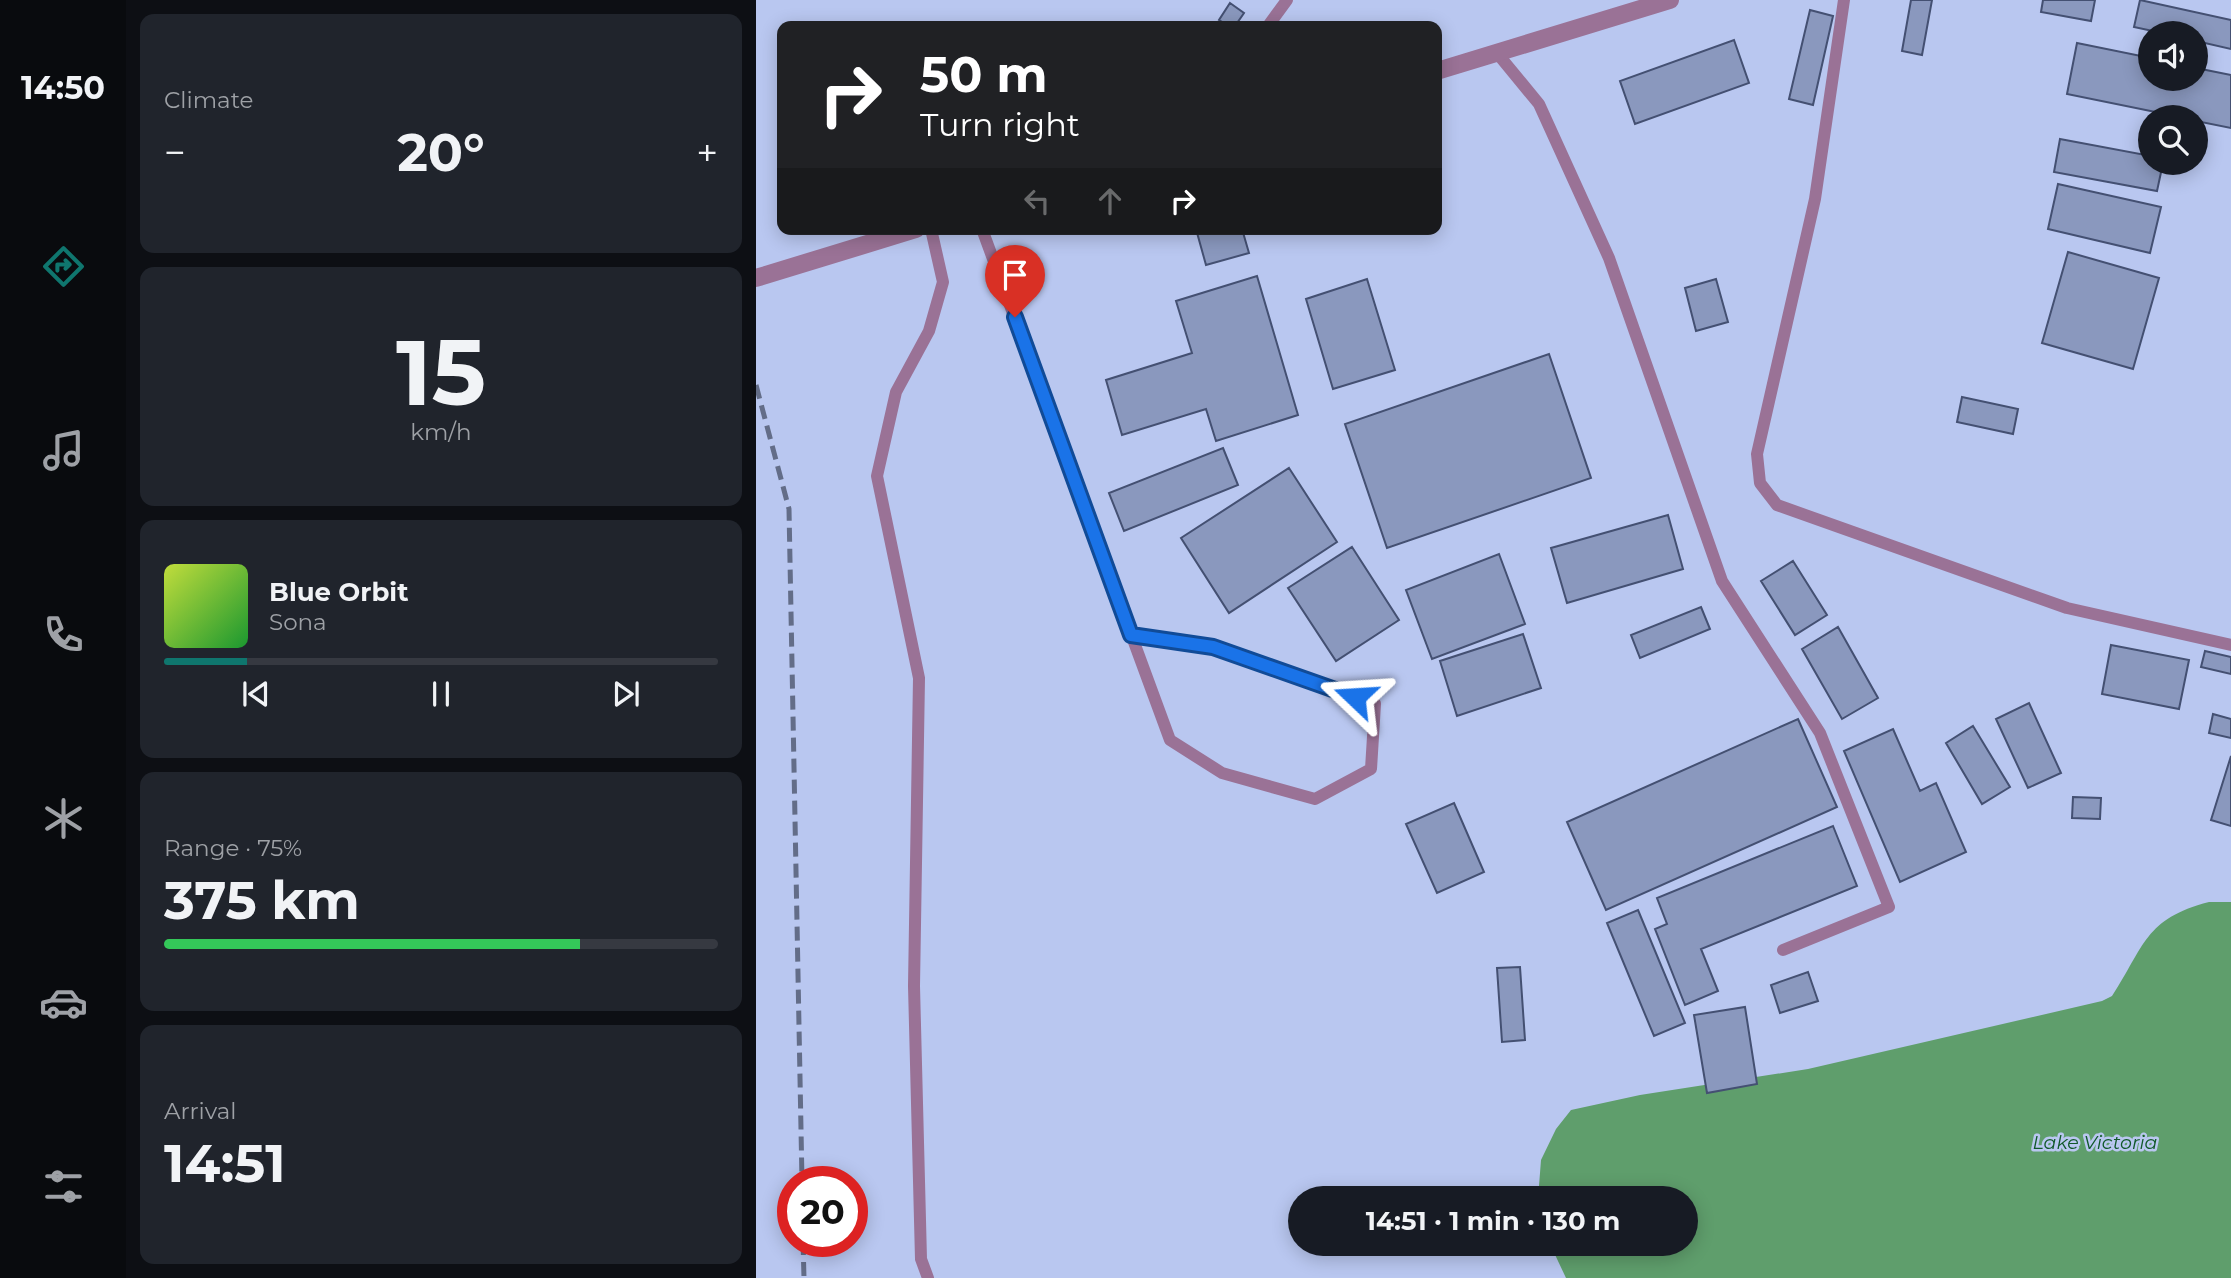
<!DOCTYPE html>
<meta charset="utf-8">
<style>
:root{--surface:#171b24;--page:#20242c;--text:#f1f3f6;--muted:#9ea1a6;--line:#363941;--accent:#0f766e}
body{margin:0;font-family:Montserrat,sans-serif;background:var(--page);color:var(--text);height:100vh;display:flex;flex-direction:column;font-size:26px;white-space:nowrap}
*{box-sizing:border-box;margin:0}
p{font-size:23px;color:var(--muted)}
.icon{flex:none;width:38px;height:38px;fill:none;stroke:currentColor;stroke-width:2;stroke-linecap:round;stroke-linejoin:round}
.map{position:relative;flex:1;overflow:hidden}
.side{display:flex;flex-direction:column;gap:14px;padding:14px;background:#0d0f14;width:630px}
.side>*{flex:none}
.guide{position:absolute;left:21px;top:21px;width:665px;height:214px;border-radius:14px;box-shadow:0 4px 18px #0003;background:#202124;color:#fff;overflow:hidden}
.tools{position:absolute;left:1382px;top:21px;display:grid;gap:14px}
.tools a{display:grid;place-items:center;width:70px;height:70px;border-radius:50%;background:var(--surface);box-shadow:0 4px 18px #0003;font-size:35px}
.speed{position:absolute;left:21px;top:1166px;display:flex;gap:14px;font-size:35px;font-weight:700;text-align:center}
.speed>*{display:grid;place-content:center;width:91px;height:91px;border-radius:50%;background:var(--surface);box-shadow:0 4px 18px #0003;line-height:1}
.speed .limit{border:10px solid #d22;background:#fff;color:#111}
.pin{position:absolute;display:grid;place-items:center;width:60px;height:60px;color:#fff;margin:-72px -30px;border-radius:50% 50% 50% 0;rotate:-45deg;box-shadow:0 0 7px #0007}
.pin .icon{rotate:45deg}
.me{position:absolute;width:77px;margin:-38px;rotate:290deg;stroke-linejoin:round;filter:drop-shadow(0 0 5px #0008)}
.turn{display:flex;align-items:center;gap:24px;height:147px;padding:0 28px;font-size:32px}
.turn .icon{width:91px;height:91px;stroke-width:2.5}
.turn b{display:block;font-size:49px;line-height:60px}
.lanes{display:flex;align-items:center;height:66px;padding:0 28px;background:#0003;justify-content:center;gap:35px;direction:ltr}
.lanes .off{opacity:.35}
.big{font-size:52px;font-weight:700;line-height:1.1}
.side .widget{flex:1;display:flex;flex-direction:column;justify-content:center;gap:10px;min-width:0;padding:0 24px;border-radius:14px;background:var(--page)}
.side .dial{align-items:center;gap:0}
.dial b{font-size:91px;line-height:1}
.song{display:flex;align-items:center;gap:21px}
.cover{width:84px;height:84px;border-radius:10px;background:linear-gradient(135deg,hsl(70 70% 55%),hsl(130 70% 35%))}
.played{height:7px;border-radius:4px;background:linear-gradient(90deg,var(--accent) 15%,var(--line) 15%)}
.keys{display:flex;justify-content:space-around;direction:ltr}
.heat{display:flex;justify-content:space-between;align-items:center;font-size:38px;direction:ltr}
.charge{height:10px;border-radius:5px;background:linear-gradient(90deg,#34c759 75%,var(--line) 0)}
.trip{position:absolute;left:532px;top:1186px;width:410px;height:70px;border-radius:35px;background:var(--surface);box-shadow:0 4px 18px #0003;font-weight:700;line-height:70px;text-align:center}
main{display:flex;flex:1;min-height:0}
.tab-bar{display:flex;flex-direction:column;width:126px;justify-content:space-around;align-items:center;background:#090b0e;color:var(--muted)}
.tab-bar .icon{width:49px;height:49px}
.tab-bar .selected{color:var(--accent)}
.tab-bar b{font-size:32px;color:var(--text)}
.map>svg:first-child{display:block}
.water{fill:#5f9e6c}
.building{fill:#8a98be;stroke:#445072;stroke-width:2}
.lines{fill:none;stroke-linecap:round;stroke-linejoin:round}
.service{stroke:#9a7296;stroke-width:12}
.minor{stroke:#9a7296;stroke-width:18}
.rail{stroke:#636d88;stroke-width:5;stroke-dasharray:14 7;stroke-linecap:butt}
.route-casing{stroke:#114b97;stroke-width:18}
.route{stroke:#1a73e8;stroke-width:12}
.labels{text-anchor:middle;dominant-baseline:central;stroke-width:5;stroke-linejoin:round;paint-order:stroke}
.water-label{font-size:19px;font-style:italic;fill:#115929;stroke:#b9c7f0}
</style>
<main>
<nav class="tab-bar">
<b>14:50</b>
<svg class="icon selected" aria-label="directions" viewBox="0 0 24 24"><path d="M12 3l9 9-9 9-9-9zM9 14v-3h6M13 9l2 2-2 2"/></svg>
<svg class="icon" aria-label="music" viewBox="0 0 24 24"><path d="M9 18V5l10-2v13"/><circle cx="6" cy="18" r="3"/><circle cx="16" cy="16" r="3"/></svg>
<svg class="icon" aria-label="phone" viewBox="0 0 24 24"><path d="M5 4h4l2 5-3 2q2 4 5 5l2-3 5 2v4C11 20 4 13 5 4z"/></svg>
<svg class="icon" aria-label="climate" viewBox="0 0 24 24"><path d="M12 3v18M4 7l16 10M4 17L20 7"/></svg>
<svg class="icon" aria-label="car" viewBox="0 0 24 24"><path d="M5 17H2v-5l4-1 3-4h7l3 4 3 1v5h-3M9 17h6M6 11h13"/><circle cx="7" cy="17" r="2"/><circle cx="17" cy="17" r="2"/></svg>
<svg class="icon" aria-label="filters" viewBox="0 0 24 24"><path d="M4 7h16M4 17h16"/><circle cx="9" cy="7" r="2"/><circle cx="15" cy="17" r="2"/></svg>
</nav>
<section class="side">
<div class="widget"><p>Climate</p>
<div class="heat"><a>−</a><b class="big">20°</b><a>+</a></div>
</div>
<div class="widget dial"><b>15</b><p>km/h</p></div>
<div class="widget">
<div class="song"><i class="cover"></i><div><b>Blue Orbit</b><p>Sona</p></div></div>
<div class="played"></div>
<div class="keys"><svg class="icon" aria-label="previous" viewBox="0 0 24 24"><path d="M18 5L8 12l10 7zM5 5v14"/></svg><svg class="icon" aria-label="pause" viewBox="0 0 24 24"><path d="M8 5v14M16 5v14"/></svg><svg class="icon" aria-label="next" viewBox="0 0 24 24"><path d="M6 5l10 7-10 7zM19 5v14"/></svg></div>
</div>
<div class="widget"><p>Range · 75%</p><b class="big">375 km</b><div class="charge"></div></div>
<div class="widget"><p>Arrival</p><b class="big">14:51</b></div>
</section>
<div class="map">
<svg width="1475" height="1278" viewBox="0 0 1475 1278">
<rect width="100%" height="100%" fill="#b9c7f0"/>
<path class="water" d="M1453,902H1475V1278H810L794,1244H929V1199H782L785,1160L800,1129L815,1110L884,1095L1052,1069L1346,1001L1356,996C1389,946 1388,919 1453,902Z"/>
<path class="building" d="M1155,0H1176L1166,55L1146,51Z
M1287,0H1339L1335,21L1285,12Z
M1384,0L1475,20V49L1440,41V33H1406L1378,27Z
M474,3L488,13L479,26H473L463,20Z
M1054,10L1077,16L1057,105L1033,99Z
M978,40L993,83L879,124L864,81Z
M1321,43L1395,58V79H1440V68L1475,75V128L1440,121V117H1424L1311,94Z
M1304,139L1395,156V163H1407L1401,191L1298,172Z
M1302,184L1405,207L1394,253L1292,229Z
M440,229H486L493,253L450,265Z
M1312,252L1403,278L1377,369L1286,343Z
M501,276L542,415L460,441L450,409L366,435L350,380L436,353L420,301Z
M611,279L639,370L577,389L550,299Z
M960,279L972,322L940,331L929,288Z
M793,354L835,478L631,548L589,424Z
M1206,397L1262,409L1257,434L1201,422Z
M467,448L482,485L368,531L353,493Z
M533,468L581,542L473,613L425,538Z
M912,515L927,569L811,603L795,548Z
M596,547L643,620L580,661L532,588Z
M743,554L769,624L676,659L650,590Z
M1037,561L1071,615L1039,635L1005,581Z
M945,607L954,629L884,658L875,635Z
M1082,627L1122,698L1086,719L1046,649Z
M767,634L785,688L701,716L684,661Z
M1355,645L1433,660L1423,709L1346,694Z
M1449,651L1475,657V674L1445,667Z
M1273,703L1305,773L1272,788L1240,719Z
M1457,714L1475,719V738L1453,733Z
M1042,719L1081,807L850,910L811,822Z
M1217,726L1254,787L1226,804L1190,743Z
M1137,729L1164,791L1180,783L1210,852L1144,882L1088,751Z
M1475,756V826L1455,820Z
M1317,797L1345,798L1344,819L1316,818Z
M698,803L728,872L681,893L650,824Z
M1077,826L1101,886L945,949L962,991L929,1005L899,929L911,924L901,898Z
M882,910L929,1023L898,1036L851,923Z
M764,967L769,1040L746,1042L741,968Z
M1052,972L1062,1001L1024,1013L1015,985Z
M989,1007L1001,1084L951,1093L938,1015Z"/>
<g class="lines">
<path class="service" d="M1088,0L1059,199L1001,454L1004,483L1021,505L1311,608L1475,645
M512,26L531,0
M741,53L783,104L853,258L966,581L1064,733L1133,907L1027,950
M226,229L414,740L466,773L559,799L615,769L619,704L457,647L375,635
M172,1278L165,1259L158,986L163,678L121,476L140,392L173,331L187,282L175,229"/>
<path class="minor" d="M681,71L914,0
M0,278L160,229"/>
<path class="rail" d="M0,385L33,509L46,1181
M47,1241L48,1278"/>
</g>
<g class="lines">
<defs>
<path id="route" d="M259,317L375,635L457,647L599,697"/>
</defs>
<use href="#route" class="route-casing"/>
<use href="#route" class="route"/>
</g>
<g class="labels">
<g class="water-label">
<text x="1339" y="1142">Lake Victoria</text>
</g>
</g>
</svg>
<div class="tools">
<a><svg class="icon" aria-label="sound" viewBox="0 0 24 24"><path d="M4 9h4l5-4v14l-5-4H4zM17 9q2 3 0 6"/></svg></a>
<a><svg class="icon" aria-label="search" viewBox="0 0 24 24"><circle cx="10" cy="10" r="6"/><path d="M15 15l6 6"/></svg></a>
</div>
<div class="speed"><div class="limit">20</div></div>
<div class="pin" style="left:259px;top:317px;background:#d93025"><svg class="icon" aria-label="arrive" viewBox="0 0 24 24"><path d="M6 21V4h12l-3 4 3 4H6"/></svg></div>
<svg class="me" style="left:599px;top:697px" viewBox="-20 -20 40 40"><path d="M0-17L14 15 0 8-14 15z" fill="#1a73e8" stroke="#fff" stroke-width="4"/></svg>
<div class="trip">14:51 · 1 min · 130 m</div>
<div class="guide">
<div class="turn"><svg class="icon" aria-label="right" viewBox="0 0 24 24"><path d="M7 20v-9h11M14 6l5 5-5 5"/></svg><div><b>50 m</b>Turn right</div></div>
<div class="lanes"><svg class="icon off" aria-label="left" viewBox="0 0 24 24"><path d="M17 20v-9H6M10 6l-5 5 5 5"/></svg><svg class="icon off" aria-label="ahead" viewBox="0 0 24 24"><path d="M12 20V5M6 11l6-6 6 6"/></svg><svg class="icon" aria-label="right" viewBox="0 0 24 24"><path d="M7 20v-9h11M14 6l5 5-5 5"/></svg></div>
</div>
</div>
</main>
